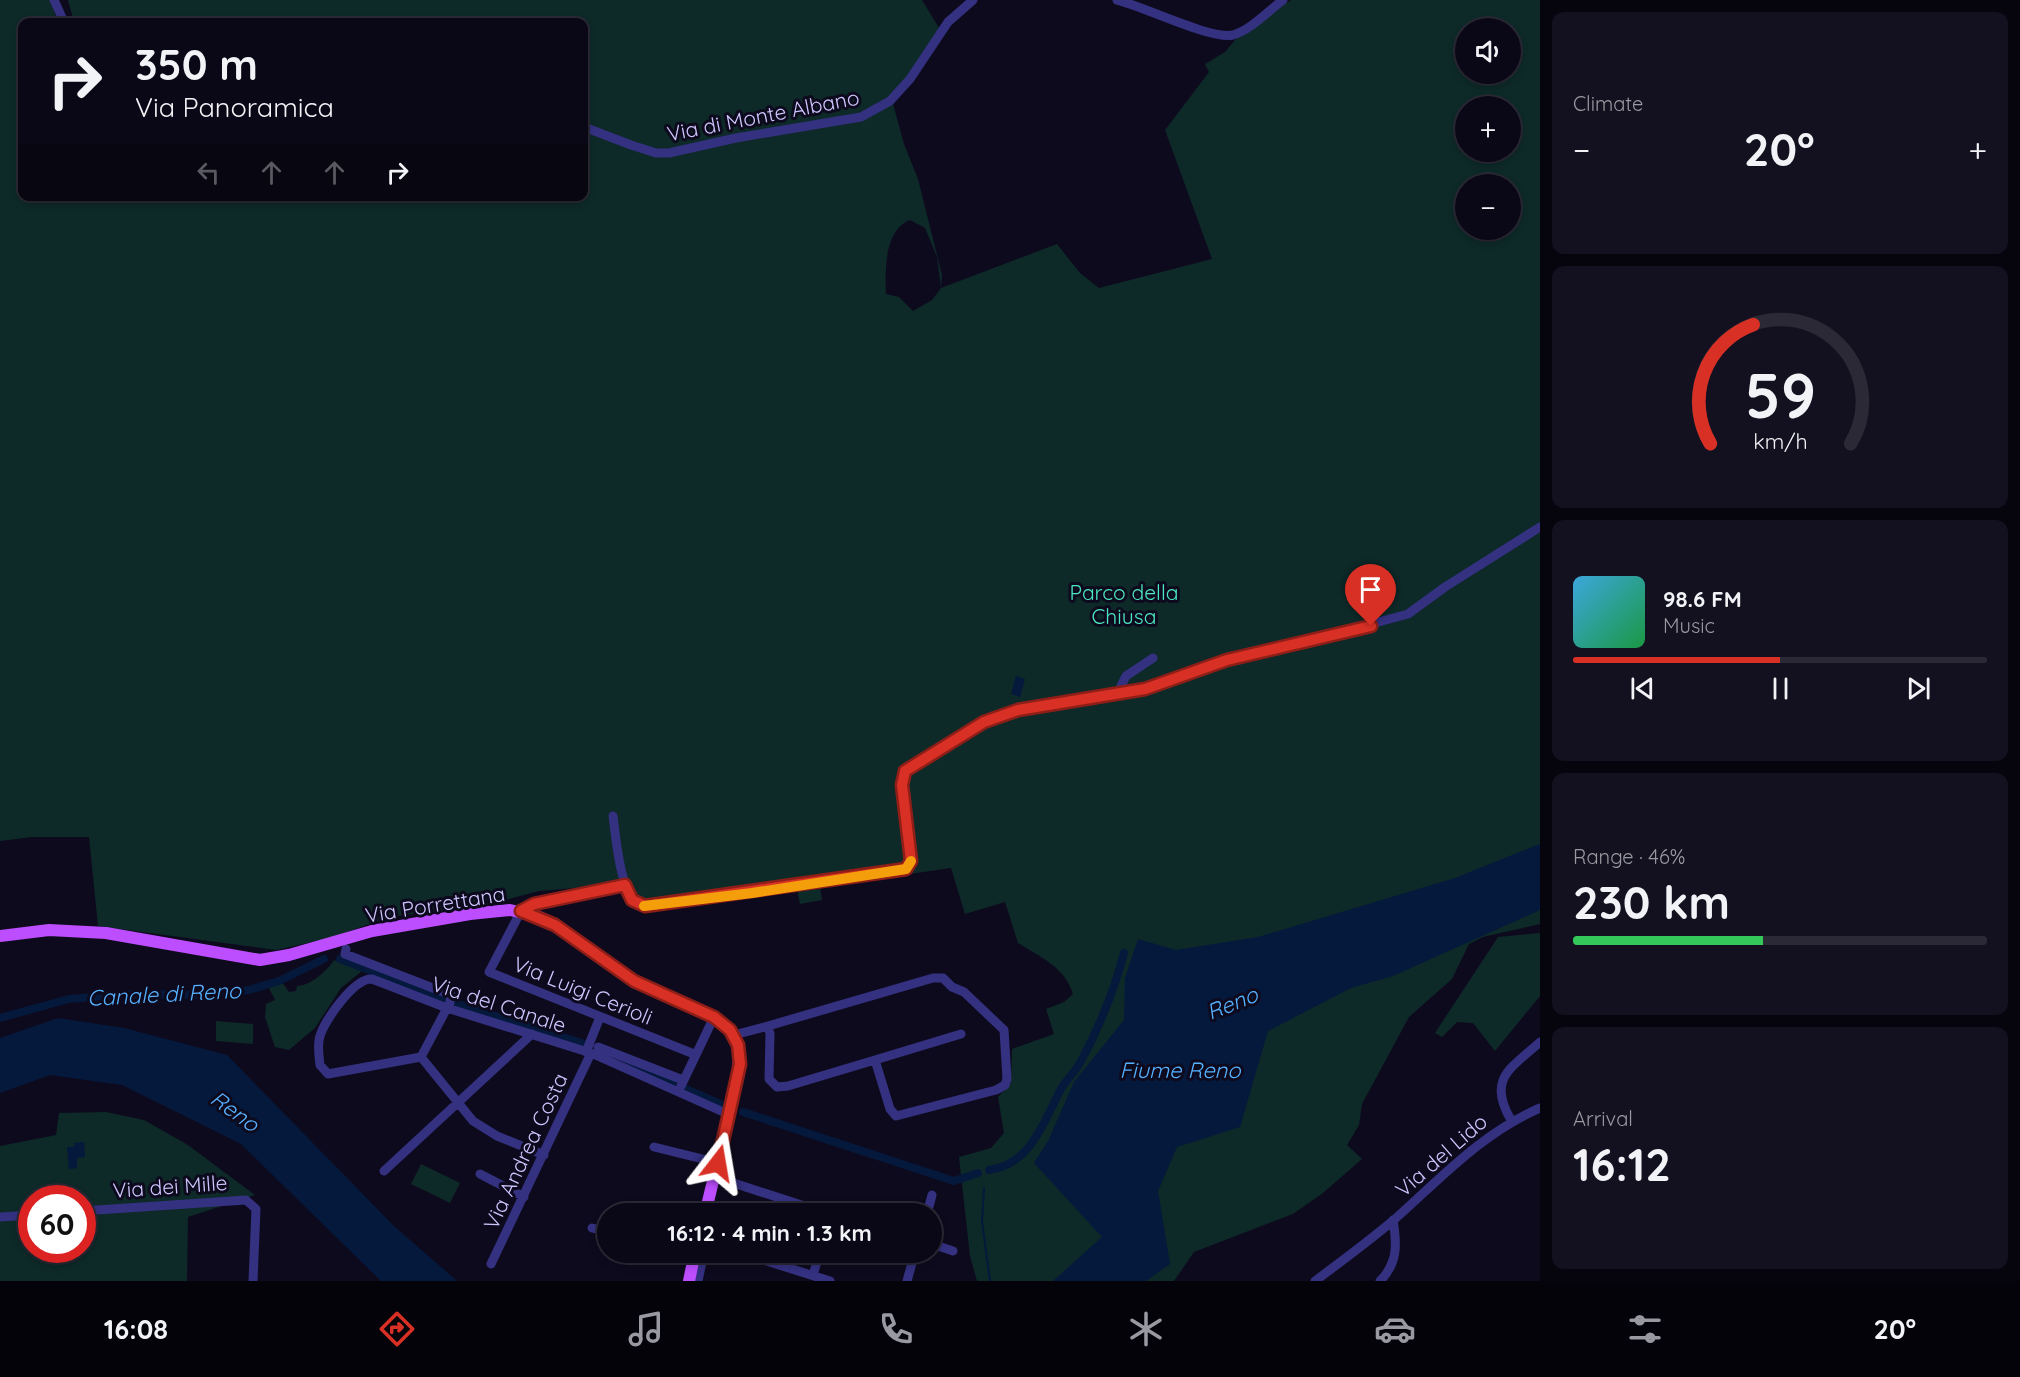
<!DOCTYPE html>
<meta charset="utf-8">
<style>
:root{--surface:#0a0816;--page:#13111f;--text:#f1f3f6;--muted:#999aa1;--line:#2a2935;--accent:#d93025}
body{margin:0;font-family:Quicksand,sans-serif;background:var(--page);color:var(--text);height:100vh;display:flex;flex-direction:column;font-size:22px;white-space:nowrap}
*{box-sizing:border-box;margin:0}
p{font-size:20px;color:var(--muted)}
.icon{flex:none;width:33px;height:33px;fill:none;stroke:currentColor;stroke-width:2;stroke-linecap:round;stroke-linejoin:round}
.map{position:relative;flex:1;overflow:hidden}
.drawer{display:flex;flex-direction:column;gap:12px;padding:12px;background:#06040c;width:480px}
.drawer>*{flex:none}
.banner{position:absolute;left:18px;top:18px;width:570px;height:183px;border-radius:12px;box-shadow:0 3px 9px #0003,0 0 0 2px var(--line);background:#0a0816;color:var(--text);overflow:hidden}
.tools{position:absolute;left:1455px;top:18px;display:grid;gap:12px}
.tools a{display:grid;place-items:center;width:66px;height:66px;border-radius:50%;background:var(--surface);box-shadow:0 3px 9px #0003,0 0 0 2px var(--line);font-size:30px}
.speed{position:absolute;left:18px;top:1185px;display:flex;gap:12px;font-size:30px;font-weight:700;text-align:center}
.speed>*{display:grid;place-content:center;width:78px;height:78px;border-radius:50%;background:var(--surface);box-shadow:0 3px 9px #0003,0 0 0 2px var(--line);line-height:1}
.speed .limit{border:9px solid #d22;background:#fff;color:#111}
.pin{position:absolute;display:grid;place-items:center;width:51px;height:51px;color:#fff;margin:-62px -26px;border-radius:50% 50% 50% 0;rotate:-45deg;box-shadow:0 0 6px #0007}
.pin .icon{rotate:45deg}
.me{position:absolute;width:66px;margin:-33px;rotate:14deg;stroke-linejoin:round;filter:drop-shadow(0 0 4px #0008)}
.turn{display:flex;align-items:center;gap:21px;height:126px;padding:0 18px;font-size:27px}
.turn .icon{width:78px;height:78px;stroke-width:2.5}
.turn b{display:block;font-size:42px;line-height:51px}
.lanes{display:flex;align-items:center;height:57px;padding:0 18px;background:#0003;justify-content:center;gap:30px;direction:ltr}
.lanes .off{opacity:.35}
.big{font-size:45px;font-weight:700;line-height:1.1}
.drawer .widget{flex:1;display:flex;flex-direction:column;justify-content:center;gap:9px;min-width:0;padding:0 21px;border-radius:12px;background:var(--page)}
.drawer .dial{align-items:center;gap:0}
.dial svg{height:156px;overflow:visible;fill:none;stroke:var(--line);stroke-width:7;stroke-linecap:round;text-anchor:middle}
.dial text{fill:var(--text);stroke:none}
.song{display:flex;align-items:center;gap:18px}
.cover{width:72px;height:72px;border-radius:9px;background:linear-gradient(135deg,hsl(200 70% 55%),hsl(140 70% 35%))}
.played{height:6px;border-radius:3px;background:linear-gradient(90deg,var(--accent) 50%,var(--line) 50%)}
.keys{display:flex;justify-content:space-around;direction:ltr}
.heat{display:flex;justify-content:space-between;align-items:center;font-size:33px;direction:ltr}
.charge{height:9px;border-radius:4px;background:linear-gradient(90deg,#34c759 46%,var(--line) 0)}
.trip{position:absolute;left:597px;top:1203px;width:345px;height:60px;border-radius:30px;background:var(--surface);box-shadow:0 3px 9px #0003,0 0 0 2px var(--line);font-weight:700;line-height:60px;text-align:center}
.dock{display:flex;height:96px;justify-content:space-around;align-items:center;background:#040309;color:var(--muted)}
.dock .icon{width:42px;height:42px}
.dock .active{color:var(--accent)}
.dock b{font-size:27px;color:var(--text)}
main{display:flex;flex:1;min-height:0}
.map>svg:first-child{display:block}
.green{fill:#0d2928;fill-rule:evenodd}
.water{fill:#05193d}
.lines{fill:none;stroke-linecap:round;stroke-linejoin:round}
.stream{stroke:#05193d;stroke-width:2}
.canal{stroke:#05193d;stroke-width:8}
.minor{stroke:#343181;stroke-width:9}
.major{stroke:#bd4eff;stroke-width:12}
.route-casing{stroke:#8d1f18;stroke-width:15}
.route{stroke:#d93025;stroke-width:10}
.slow{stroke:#f59e0b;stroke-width:10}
.labels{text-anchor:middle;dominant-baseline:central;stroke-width:6;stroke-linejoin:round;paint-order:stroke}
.street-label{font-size:21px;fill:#cec7ff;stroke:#0e0a1e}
.park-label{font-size:21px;fill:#4ae8c0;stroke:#0e0a1e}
.water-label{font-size:22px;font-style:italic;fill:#55b1ff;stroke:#0e0a1e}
</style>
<main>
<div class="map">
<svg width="1540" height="1281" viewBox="0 0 1540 1281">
<rect width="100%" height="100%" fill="#0e0a1e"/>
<path class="green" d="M0,0H50L58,22H22V196H584V22H74L68,0H922L941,31L892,100L904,144L918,179L942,275L941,288L1057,244L1080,273L1099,288L1212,259L1165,130L1209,72L1205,64L1225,52L1240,34L1291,0H1540V924L1483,937L1469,944L1452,979L1409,1017L1362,1104L1359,1125L1347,1145L1362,1159L1323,1193L1293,1214L1194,1252L1174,1281H977L970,1256L959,1157L991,1148L1004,1133L998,1097L1011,1083L1012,1049L1054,1034L1046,1009L1064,1002L1073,994C1065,967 1040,957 1018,943L1005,902L965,914L951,868L820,887L822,900L800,904L797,889L640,904L627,884L539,891L482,906L389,917L330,938L276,950L98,926L89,837H32L0,841ZM1466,28H1510V74H1466ZM1466,106H1510V152H1466ZM1466,184H1510V230H1466ZM910,220L925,228L937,257L941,288L932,300L913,311L899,297L886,294C885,272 884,230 910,220Z
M1540,933V996L1495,1051L1473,1023L1457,1022L1442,1037L1435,1033L1498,937Z
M334,960L362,971L341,988L315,1028L289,1050L275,1047L265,1017L266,1004L275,1000L269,988L282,982L289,992L296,991L297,986C310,986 327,971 334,960Z
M216,1021L253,1024V1044L216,1041Z
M106,1112L144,1120L188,1145L255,1195L188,1217L187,1281H0V1146L56,1135L59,1113ZM32,1198H82V1250H32Z
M421,1164L460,1183L450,1203L411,1184Z"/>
<path class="water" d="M1016,676L1025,679L1020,697L1011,694Z
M1540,844V910L1393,976L1351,988L1268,1031L1240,1127L1177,1147L1158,1191L1170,1264L1146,1281H1053L1102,1237L1034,1163L1048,1141L1074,1082L1124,1020L1125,978L1138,939L1176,950L1258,937L1455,878Z
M58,1018L124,1028L227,1055L394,1226L457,1281H381L241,1144L122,1085L50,1075L0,1093V1038Z
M84,1142L85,1157L77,1158V1168L69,1169L67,1147H74V1143Z"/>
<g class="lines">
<path class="stream" d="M984,1188L982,1221L990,1281"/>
<path class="canal" d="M340,959L443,998
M458,1004L582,1043
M0,1018L69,999L128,994L202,995L249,990L279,981L324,959
M621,1060L674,1084
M686,1089L720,1104
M743,1112L954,1181L978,1173
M989,1170C1031,1165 1044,1121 1061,1089C1066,1080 1075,1072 1080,1063C1099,1028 1114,991 1124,953"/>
<path class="minor" d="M54,0L64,22
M1117,0C1143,6 1211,40 1233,35C1251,30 1269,10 1283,0
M584,127L631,145L656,153H669L736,138L861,117L890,101L910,79L948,22L973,0
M1117,694L1126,676L1153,658
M613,816C616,837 620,898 641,905L752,893L906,869L911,861L902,785L905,771L984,722L1018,710L1145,689L1227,660L1275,650L1408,614L1445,587L1540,527
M625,885L534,904L521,911L489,972L694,1054
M346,949L345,954L451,995L449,1008
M734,1035L768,1026L770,1034L769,1079L777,1087L788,1086L875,1060L890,1109L896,1116L996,1090L1005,1085L1007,1079L1004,1030L964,992L952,987L943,978H933L768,1026
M598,1047L683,1080
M586,1052L600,1017
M421,1057L328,1074L320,1065C319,1056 317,1045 320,1036C325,1020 354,978 372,979L447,1008L591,1053L730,1115
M421,1057L473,1121L497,1136L544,1155
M421,1057L447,1008
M875,1060L961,1034
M681,1086L714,1017
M1511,1120C1487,1079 1510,1069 1540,1042
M654,1147L719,1163
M384,1171L532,1034
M480,1174L524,1197
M715,1177L829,1214
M82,1211L246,1200L256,1209L253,1281
M927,1214L932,1195
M0,1217L32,1215
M592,1228L608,1232
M932,1244L953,1251
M738,1252L830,1281
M491,1264L591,1053
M813,1275L820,1252
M698,1281L704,1252
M907,1281L915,1252
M1315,1281C1342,1261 1369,1241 1395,1219C1441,1178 1482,1133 1540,1108
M1380,1281C1398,1263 1397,1244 1393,1220"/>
<path class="major" d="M0,936L49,930L106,933L260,960L289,955L372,931L470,914L510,910L537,916L556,925L634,981L714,1017L734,1035L739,1049L738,1078L705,1214
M689,1281L695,1252"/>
</g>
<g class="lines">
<defs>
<path id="route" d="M718,1163L740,1064L738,1045L730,1030L714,1017L634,981L555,925L521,911L534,904L625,885L632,900L645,906L906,869L911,861L902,785L905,771L984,722L1018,710L1145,689L1227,660L1371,626"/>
</defs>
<use href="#route" class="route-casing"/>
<use href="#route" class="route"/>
<path class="slow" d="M644,906L752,893L906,869L911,861"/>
</g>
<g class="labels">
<g class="street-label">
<text transform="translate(763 115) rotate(-11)">Via di Monte Albano</text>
<text transform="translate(435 904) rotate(-9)">Via Porrettana</text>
<text transform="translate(583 990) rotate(22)">Via Luigi Cerioli</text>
<text transform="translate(499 1004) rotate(18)">Via del Canale</text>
<text transform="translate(525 1151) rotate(-65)">Via Andrea Costa</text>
<text transform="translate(1441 1155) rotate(-41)">Via del Lido</text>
<text transform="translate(170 1186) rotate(-4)">Via dei Mille</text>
</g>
<g class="park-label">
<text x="1124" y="592">Parco della<tspan x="1124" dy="24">Chiusa</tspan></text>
</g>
<g class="water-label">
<text transform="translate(164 994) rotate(-3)">Canale di Reno</text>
<text transform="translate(1232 1003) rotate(-22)">Reno</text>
<text x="1180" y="1070">Fiume Reno</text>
<text transform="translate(235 1111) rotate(36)">Reno</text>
</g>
</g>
</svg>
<div class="tools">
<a><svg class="icon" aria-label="sound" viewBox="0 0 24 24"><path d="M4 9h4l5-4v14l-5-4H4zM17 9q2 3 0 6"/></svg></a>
<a>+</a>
<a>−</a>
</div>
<div class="speed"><div class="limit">60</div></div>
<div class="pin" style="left:1371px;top:626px;background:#d93025"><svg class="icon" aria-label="arrive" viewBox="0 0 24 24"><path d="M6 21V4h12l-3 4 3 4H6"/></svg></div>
<svg class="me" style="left:718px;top:1163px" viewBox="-20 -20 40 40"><path d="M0-17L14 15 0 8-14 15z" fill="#d93025" stroke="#fff" stroke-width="4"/></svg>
<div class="trip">16:12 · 4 min · 1.3 km</div>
<div class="banner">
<div class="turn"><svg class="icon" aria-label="right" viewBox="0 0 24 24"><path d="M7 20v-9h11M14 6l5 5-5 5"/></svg><div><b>350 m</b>Via Panoramica</div></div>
<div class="lanes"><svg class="icon off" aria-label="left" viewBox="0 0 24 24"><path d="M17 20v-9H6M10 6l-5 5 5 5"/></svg><svg class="icon off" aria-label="ahead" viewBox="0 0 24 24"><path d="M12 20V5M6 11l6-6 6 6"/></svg><svg class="icon off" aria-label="ahead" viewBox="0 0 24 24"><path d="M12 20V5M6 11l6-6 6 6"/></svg><svg class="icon" aria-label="right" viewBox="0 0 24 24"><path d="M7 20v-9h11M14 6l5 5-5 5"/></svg></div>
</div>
</div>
<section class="drawer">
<div class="widget"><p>Climate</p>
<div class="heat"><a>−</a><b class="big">20°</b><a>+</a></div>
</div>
<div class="widget dial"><svg viewBox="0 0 100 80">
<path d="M14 69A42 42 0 1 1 86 69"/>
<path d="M14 69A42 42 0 0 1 36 8" stroke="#d93025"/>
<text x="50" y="56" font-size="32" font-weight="700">59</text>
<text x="50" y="72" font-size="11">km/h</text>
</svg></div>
<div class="widget">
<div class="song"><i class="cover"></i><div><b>98.6 FM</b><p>Music</p></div></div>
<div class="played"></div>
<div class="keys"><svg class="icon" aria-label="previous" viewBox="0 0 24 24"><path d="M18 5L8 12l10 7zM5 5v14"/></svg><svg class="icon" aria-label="pause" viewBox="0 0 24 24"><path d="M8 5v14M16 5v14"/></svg><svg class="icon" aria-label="next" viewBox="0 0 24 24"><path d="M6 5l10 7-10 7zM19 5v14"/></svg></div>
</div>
<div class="widget"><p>Range · 46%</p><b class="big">230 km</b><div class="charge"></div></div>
<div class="widget"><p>Arrival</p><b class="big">16:12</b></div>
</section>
</main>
<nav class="dock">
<b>16:08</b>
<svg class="icon active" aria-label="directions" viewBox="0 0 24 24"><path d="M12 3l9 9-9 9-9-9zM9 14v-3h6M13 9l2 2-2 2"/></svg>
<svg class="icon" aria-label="music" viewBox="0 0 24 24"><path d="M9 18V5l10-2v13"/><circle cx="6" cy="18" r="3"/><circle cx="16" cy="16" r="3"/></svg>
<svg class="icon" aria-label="phone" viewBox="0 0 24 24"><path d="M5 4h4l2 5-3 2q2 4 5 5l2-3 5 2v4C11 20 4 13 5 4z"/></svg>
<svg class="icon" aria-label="climate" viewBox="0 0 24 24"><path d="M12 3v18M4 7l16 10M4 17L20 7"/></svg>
<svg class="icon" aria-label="car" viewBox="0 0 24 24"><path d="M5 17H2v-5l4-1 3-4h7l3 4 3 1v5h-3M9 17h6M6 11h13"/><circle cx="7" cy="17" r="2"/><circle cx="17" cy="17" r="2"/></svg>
<svg class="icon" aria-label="filters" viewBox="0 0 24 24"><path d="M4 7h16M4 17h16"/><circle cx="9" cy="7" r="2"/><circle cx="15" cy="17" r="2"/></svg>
<b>20°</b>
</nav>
